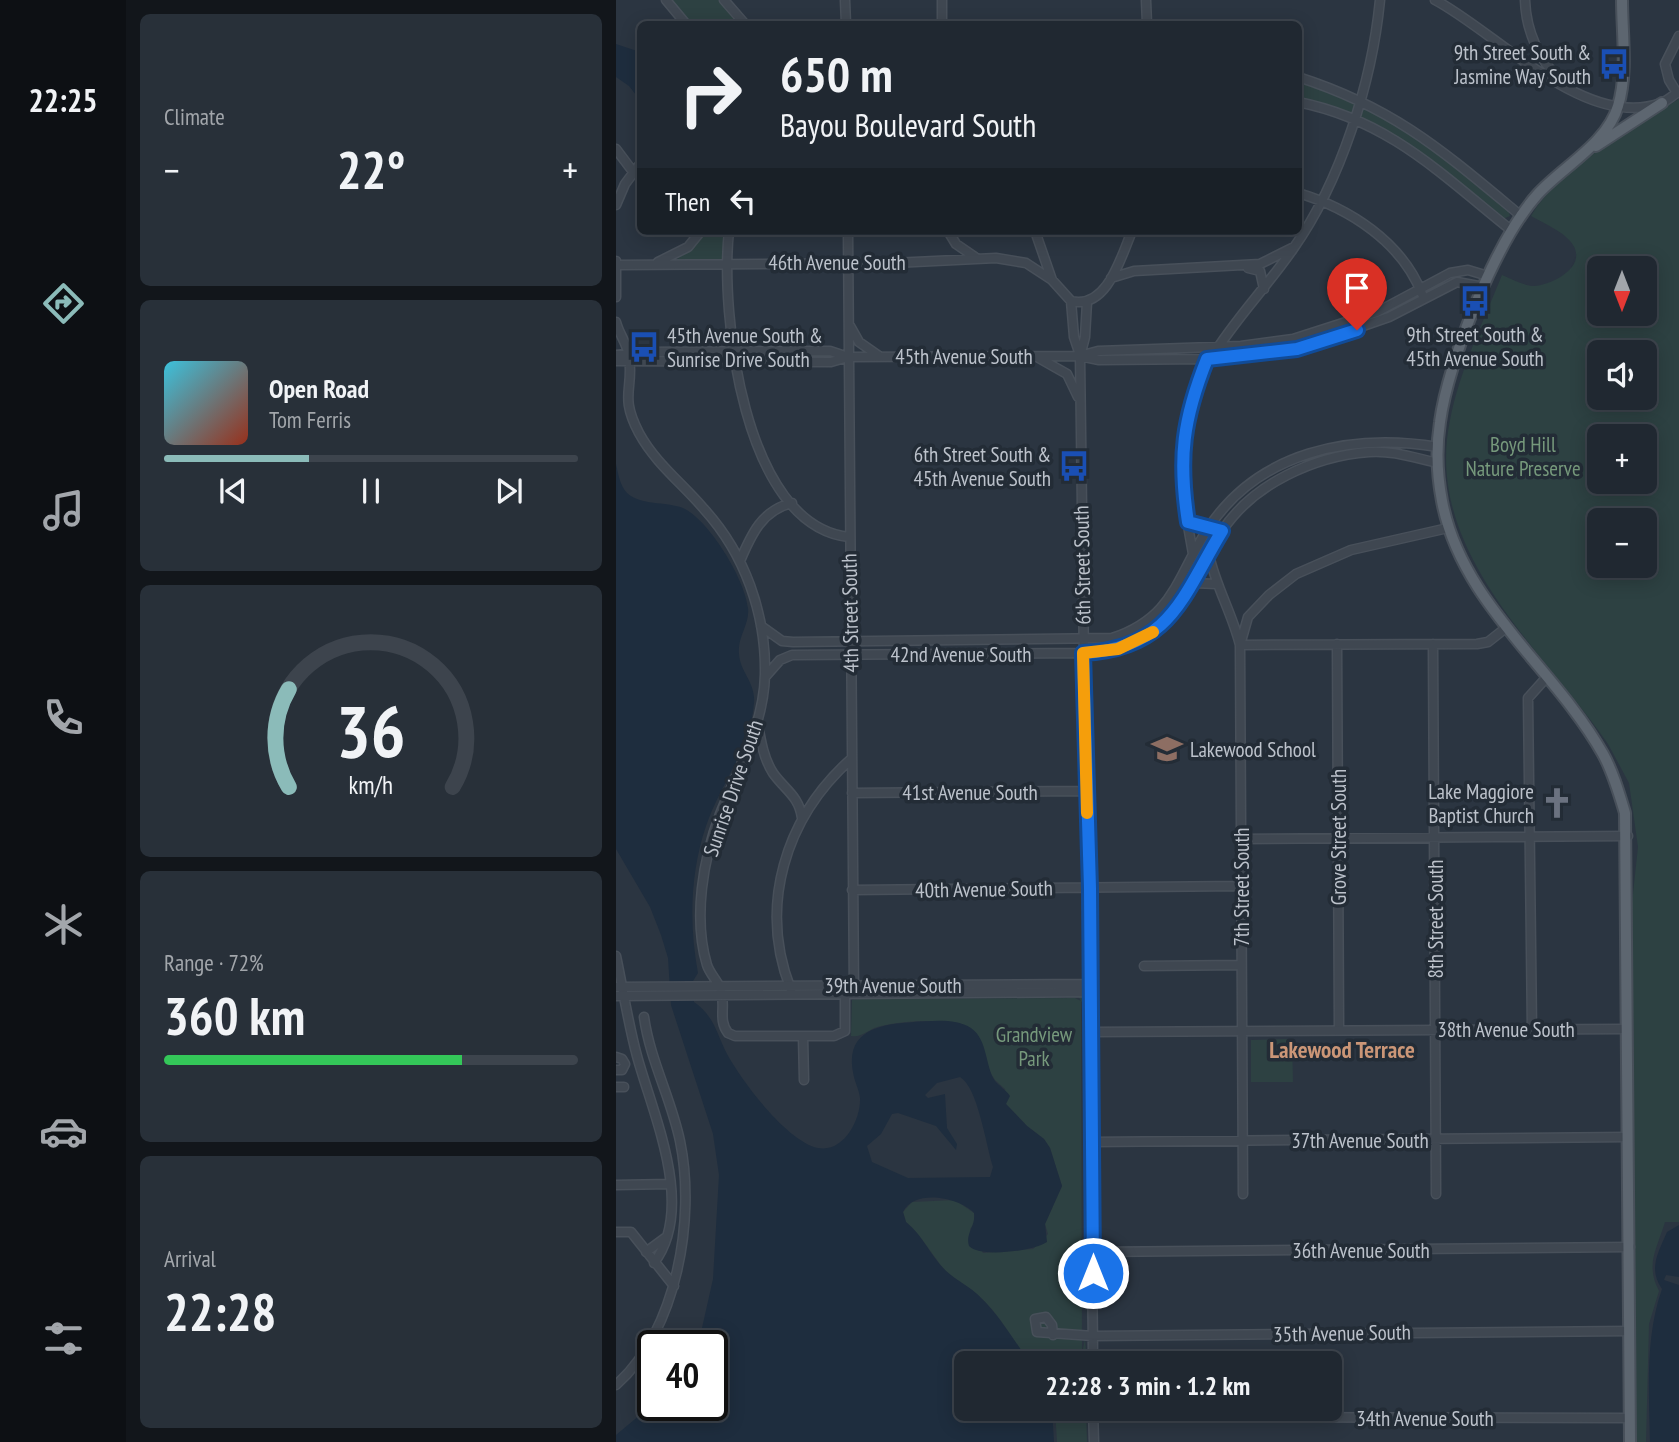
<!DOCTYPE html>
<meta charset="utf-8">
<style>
:root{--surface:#202831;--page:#283039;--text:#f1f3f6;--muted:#a2a6ab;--line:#3d444d;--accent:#8bbbb9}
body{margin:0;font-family:"PT Sans Narrow",sans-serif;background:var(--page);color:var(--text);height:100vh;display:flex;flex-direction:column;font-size:26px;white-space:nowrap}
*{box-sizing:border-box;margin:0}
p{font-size:23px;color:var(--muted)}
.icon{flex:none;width:38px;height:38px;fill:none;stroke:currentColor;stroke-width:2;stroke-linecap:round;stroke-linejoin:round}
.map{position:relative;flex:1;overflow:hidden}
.details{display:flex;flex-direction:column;gap:14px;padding:14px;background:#12161b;width:490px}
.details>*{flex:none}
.banner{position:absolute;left:21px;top:21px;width:665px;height:214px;border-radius:10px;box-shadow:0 4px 18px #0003,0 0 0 2px var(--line);background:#202831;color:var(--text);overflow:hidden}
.needle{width:46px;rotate:180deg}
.buttons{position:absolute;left:971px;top:256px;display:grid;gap:14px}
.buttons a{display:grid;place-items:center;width:70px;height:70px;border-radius:10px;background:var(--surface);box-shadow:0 4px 18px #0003,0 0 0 2px var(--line);font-size:35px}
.speed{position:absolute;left:21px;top:1330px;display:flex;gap:14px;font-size:35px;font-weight:700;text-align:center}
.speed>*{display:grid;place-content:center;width:91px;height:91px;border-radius:50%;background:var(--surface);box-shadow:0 4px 18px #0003,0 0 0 2px var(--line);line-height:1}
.speed .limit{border:4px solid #111;border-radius:10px;background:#fff;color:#111}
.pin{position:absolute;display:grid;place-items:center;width:60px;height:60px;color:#fff;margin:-72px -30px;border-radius:50% 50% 50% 0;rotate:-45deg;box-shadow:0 0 7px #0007}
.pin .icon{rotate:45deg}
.me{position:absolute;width:77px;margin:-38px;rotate:0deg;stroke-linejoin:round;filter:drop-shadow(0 0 5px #0008)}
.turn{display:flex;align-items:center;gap:24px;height:147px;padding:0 28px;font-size:32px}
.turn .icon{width:91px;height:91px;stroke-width:2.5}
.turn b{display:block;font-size:49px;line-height:60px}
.then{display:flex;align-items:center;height:66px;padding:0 28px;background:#0003;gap:14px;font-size:26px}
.big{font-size:52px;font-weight:700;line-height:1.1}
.details .tile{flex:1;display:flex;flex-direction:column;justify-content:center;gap:10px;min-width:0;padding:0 24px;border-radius:10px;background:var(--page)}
.details .dial{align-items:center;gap:0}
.dial svg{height:182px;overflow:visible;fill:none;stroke:var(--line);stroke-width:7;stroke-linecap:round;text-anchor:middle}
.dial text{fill:var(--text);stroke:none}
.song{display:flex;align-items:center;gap:21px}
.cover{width:84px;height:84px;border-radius:10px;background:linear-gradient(135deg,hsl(190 70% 55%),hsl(10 70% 35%))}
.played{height:7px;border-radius:4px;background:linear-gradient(90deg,var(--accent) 35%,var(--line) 35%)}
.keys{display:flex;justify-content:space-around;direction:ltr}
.heat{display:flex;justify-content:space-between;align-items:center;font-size:38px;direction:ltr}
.charge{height:10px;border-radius:5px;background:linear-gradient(90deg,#34c759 72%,var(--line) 0)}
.trip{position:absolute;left:338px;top:1351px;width:388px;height:70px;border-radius:10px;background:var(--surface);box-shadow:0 4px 18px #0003,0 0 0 2px var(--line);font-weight:700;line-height:70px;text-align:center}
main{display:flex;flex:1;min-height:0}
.tabs{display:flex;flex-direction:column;width:126px;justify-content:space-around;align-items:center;background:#0d1014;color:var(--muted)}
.tabs .icon{width:49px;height:49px}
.tabs .active{color:var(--accent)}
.tabs b{font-size:32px;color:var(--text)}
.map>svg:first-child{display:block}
.green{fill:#2d4142;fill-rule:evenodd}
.water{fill:#1e2d3e;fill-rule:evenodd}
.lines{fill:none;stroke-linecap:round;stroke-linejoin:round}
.minor-casing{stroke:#48505a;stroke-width:11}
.major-casing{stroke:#48505a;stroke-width:14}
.minor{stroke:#3f4751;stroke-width:8}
.major{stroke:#5d6670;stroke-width:10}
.route-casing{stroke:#114b97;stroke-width:18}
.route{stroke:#1a73e8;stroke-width:12}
.slow{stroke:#f59e0b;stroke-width:12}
.labels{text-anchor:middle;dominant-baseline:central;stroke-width:7;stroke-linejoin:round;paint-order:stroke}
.poi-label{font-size:21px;fill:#bcc2cb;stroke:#232c36;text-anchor:end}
.street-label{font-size:21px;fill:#bcc2cb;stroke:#232c36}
.park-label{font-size:21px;fill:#76997c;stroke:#232c36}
.neighbourhood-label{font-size:23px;font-weight:bold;fill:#cb9677;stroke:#232c36}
</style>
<main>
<nav class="tabs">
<b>22:25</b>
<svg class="icon active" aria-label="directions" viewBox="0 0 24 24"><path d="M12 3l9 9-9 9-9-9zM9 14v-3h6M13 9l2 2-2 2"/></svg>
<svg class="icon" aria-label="music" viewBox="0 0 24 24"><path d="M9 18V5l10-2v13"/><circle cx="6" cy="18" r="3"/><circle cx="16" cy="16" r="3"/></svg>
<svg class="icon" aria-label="phone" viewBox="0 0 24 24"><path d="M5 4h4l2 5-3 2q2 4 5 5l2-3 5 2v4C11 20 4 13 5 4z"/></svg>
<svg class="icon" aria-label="climate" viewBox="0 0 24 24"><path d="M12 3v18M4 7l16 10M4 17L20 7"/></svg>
<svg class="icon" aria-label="car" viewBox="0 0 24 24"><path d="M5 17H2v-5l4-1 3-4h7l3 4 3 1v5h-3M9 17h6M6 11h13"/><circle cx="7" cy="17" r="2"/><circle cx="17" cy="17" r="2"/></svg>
<svg class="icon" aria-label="filters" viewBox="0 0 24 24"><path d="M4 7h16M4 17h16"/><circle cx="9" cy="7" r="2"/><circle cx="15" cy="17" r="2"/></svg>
</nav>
<section class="details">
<div class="tile"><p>Climate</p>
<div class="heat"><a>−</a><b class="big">22°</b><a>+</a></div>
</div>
<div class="tile">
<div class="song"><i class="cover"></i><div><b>Open Road</b><p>Tom Ferris</p></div></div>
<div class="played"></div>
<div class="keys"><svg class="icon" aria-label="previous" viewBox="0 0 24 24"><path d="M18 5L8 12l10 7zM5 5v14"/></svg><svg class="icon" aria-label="pause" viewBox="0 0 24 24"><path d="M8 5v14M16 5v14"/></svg><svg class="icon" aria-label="next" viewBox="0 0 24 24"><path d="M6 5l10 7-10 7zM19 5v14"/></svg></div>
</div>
<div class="tile dial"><svg viewBox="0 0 100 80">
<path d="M14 69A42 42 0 1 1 86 69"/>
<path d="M14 69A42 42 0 0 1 14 26" stroke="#8bbbb9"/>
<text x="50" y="56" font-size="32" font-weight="700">36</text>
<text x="50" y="72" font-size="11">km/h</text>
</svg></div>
<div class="tile"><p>Range · 72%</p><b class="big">360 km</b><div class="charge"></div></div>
<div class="tile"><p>Arrival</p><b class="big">22:28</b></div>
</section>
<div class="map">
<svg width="1063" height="1442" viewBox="0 0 1063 1442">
<rect width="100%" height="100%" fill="#2b3541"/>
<path class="green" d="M54,0H103L124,24H75Z
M682,80C769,111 823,151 892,210L894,216L887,219C822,163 769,118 683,97Z
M1063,99V1222H1049C1041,1249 1029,1264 1043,1291L1033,1324L1030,1442H1018V1062L1015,912L1022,847L1013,783L992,744C925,647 807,551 834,420C844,370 867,322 886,275C896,279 908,286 918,286C936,285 971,267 957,245C949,232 929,224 915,216C943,168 1016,128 1063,99ZM984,268H1029V313H984ZM984,352H1029V397H984ZM984,436H1029V481H984ZM984,520H1029V565H984Z
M90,231H109L108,260H60L74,250Z
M462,996H471V1332L468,1006Z
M459,998L465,1001V1006L466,1350L405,1351C392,1331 380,1311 362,1295C351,1285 337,1279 327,1268C316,1254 303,1233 290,1222L287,1212L296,1202L339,1200L358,1213V1224L354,1229L367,1253L417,1249L432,1234L429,1224L446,1186L434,1148L428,1139L411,1126L390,1104L389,1089L379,1080L344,1023C319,1020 290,1020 265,1026C254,1028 246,1038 235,1036L236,1000L243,999Z
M676,1039L677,1082H635V1040Z
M469,1339L471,1363H419L412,1354L466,1353Z
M439,1409H470L471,1442H441Z"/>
<path class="water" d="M0,44L24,52V100L13,86L0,77Z
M0,464C2,473 4,486 11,493C25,506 49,501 67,508C93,520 129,579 132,608C134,624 121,637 123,654C124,672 140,683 138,703C135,747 104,785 90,826C74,873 73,925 82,973L77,981L78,1002C98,1016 100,1032 111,1054C126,1081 170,1141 202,1148C228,1153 245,1119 244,1098C243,1089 238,1081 237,1072C229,1030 265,1024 298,1022C316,1021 340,1018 355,1028C372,1040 369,1066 379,1081C383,1086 390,1090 394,1096L390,1104L411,1126L428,1139L434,1148L446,1186L429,1224L431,1242C418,1251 364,1258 353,1246C349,1233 360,1226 358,1213C344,1198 299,1188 287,1212L290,1222C308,1237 313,1254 330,1271C341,1281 355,1287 365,1298C385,1317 398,1342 415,1363H350V1409H436L438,1442H0V1435L37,1404L96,1405V1346H78L86,1328L97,1279L103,1175L97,1134L55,1005L52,958L45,935L34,907L0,849ZM344,1077C362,1087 370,1146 377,1167L374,1177L292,1178L256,1162L251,1146L265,1134L276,1114L282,1113L320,1126L340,1150L341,1144L331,1128L329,1094L312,1098L309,1095L321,1083Z
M1063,1225V1277L1050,1275L1048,1280L1063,1285V1442H1034C1033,1391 1029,1337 1046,1289C1032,1269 1042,1253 1051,1232Z"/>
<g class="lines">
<defs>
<path id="minor" d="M50,0L70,24
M108,0L129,24
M229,0L230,24
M530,0L531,24
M819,0C880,32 970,131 1045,103C1051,101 1057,95 1063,92
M909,0C910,31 923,60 945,81
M326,24V0
M682,77C779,108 828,152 904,215
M1061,93L1053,80L1049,64L1063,36
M682,102C773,120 826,175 895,230
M0,149L18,173
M682,193C733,208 786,242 806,294
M0,205L9,184L24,164
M113,231C104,312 127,526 233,537
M232,231L238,994
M332,231L340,244L359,257
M419,231L436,280L455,301
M42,262L72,247L85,231
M1,265L278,263L380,258L410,263L436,280
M632,268L644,271L648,289
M495,278L518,271L644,264L676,248
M0,297V261
M471,302L469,337L464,356C468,691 475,1027 477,1363
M0,322C3,334 11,343 13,356C18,390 3,395 23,433C40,464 66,483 88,509C129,554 150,614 149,674C148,726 122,768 104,814C87,859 77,918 91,965C94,974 101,980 104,988C111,1004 101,1019 112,1033L119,1036H218L229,1031V994
M234,326L243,342L263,356
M0,355L28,352L214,351L232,357
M464,355L458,337L455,301C491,310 505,257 516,231
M467,355L482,351L625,346L677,339L761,312L834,273L852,270L872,276
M421,357L451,374L462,397
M0,361L215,362L232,357L464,356L483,360L591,359L681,349L773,317L841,282L868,287
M572,522L596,526
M832,528L735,550L680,574L653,595L632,617L624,645L861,644L872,642L891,627
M577,554C570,514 561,473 567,433C580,354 634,311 677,249C725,181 756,82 764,0
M593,555C600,587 616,613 624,645L627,1194
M124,561C135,535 146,510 176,503
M578,583L600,584
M145,626L166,641L177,642L496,638C557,618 560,579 591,530C642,451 735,433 822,447
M721,644L723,1030
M817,644L820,1194
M149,677L164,660L176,655L467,653C560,650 563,595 606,531C637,484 698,456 753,452C776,450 799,458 822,463
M142,725C145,742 148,759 157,773C169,790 183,796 186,818
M236,793L471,791
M625,839L1012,836
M236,890L625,886
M0,956C7,989 12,1023 21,1056C37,1115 80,1207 38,1263
M528,966L625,965
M0,987L475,984
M175,990C142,906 169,818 235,759
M0,996L475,992
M916,1030L912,698L930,678
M475,1032L1011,1029
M187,1036L188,1080
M0,1057L6,1059L9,1064L6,1070H0
M0,1087H8
M476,1142L1012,1137
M0,1185L54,1184
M0,1232H15L58,1286
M30,1252L49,1238
M476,1252L1014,1247
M437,1335L436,1325L430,1317L419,1319L421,1332L477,1336L1014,1331
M0,1385C61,1331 80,1218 64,1141C55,1098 34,1060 28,1017
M477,1409L478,1442
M478,1417L1014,1418"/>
<path id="major" d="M1006,0C1006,33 1012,74 1002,106C991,144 946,167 921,195C880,241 832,361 824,422C820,448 821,475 826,501C845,603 938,667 987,754C997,772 1003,793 1009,813L1014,1442
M980,146L1046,103"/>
</defs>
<use href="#minor" class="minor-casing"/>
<use href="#major" class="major-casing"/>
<use href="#minor" class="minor"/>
<use href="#major" class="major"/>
</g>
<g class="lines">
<defs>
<path id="route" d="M477,1273L474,888L467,653C555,649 567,595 606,531L572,522C562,458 567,419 591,359L681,349L741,330"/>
</defs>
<use href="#route" class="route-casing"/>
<use href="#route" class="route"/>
<path class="slow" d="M471,813L467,653L502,649L537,632"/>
</g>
<defs>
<symbol id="bus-bare" viewBox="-9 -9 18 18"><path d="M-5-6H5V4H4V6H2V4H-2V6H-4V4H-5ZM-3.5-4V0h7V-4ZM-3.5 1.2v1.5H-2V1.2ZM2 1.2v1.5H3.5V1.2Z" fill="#1a4fb4" stroke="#232c36" stroke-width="2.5" paint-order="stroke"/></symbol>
<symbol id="school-bare" viewBox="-9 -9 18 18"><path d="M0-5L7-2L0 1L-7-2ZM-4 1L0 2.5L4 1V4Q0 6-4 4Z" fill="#8d6e63" stroke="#232c36" stroke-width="2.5" paint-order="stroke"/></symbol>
<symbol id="church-bare" viewBox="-9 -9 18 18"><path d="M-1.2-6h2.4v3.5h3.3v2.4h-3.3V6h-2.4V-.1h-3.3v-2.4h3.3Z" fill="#6b7280" stroke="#232c36" stroke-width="2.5" paint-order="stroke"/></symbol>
</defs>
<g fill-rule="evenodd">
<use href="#bus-bare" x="976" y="42" width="44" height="44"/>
<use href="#bus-bare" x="837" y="279" width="44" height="44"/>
<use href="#bus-bare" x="6" y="325" width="44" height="44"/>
<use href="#bus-bare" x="436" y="444" width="44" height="44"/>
<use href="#school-bare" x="529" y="727" width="44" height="44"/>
<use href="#church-bare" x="919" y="781" width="44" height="44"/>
</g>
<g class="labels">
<g class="poi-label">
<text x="975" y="52">9th Street South &amp;<tspan x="975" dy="24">Jasmine Way South</tspan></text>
<text x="859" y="334" text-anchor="middle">9th Street South &amp;<tspan x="859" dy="24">45th Avenue South</tspan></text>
<text x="51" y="335" text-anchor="start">45th Avenue South &amp;<tspan x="51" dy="24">Sunrise Drive South</tspan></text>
<text x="435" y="454">6th Street South &amp;<tspan x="435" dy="24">45th Avenue South</tspan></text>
<text x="574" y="749" text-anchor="start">Lakewood School</text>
<text x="918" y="791">Lake Maggiore<tspan x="918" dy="24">Baptist Church</tspan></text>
</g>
<g class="street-label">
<text x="221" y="262">46th Avenue South</text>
<text x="348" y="356">45th Avenue South</text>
<text transform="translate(466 565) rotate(-91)">6th Street South</text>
<text transform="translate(234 613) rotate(-91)">4th Street South</text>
<text x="345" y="654">42nd Avenue South</text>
<text transform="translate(117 788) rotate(-71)">Sunrise Drive South</text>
<text x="354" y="792">41st Avenue South</text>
<text transform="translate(722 837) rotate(-90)">Grove Street South</text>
<text transform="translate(625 887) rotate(-90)">7th Street South</text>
<text transform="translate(368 889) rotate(-1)">40th Avenue South</text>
<text transform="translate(819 919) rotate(-90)">8th Street South</text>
<text x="277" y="985">39th Avenue South</text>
<text x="890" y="1029">38th Avenue South</text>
<text x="744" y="1140">37th Avenue South</text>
<text x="745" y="1250">36th Avenue South</text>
<text transform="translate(726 1333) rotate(-1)">35th Avenue South</text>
<text x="809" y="1418">34th Avenue South</text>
</g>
<g class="park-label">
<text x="907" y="444">Boyd Hill<tspan x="907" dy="24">Nature Preserve</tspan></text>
<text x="418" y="1034">Grandview<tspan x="418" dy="24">Park</tspan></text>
</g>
<g class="neighbourhood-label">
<text x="726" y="1049">Lakewood Terrace</text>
</g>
</g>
</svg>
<div class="buttons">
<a><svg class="needle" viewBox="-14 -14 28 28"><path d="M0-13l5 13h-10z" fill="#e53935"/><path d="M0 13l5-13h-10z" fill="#a2a6ab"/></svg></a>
<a><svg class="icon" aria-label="sound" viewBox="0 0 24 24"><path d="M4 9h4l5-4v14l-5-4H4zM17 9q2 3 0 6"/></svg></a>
<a>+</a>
<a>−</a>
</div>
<div class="speed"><div class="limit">40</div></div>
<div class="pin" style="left:741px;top:330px;background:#d93025"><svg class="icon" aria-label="arrive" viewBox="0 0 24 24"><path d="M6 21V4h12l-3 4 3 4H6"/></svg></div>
<svg class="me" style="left:477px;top:1273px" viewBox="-20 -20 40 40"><circle r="17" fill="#1a73e8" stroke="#fff" stroke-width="3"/><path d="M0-11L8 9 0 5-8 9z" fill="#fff"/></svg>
<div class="trip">22:28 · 3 min · 1.2 km</div>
<div class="banner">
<div class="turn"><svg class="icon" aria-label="right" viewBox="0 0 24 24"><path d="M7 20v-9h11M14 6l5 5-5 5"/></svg><div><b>650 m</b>Bayou Boulevard South</div></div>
<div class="then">Then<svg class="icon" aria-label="left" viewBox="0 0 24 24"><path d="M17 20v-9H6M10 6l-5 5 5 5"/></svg></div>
</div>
</div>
</main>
